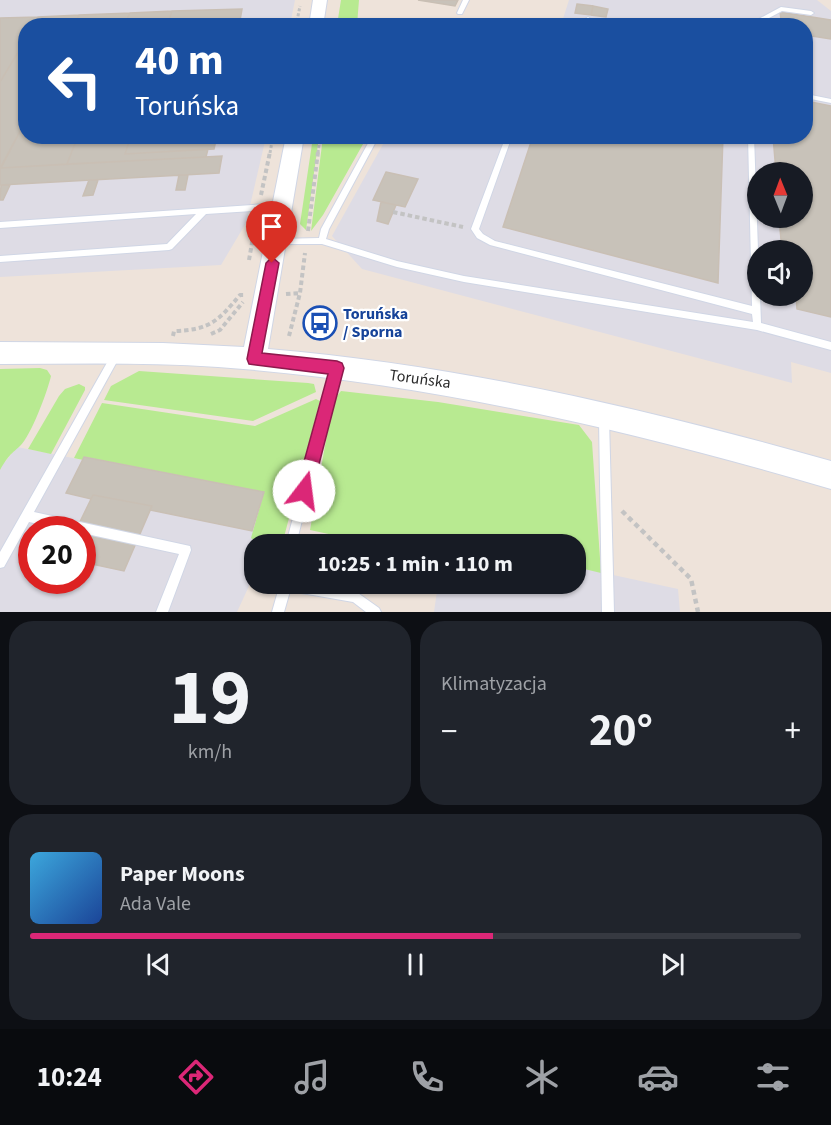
<!DOCTYPE html>
<html lang="pl">
<meta charset="utf-8">
<style>
:root{--surface:#171b24;--page:#20242c;--text:#f1f3f6;--muted:#9ea1a6;--line:#363941;--accent:#db2777}
body{margin:0;font-family:"Source Sans 3",sans-serif;background:var(--page);color:var(--text);height:100vh;display:flex;flex-direction:column;font-size:22px;white-space:nowrap}
*{box-sizing:border-box;margin:0}
p{font-size:20px;color:var(--muted)}
.icon{flex:none;width:33px;height:33px;fill:none;stroke:currentColor;stroke-width:2;stroke-linecap:round;stroke-linejoin:round}
.map{position:relative;height:612px;overflow:hidden}
.details{display:flex;flex-direction:column;gap:9px;padding:9px;background:#0d0f14;flex:1}
.details>*{flex:none}
.banner{position:absolute;left:18px;top:18px;width:795px;height:126px;border-radius:24px;box-shadow:0 2px 4px #0004;background:#1a4fa0;color:#fff;overflow:hidden}
.needle{width:39px;rotate:359deg}
.controls{position:absolute;left:747px;top:162px;display:grid;gap:12px}
.controls a{display:grid;place-items:center;width:66px;height:66px;border-radius:50%;background:var(--surface);box-shadow:0 2px 4px #0004;font-size:30px}
.speed{position:absolute;left:18px;top:516px;display:flex;gap:12px;font-size:30px;font-weight:700;text-align:center}
.speed>*{display:grid;place-content:center;width:78px;height:78px;border-radius:50%;background:var(--surface);box-shadow:0 2px 4px #0004;line-height:1}
.speed .limit{border:9px solid #d22;background:#fff;color:#111}
.pin{position:absolute;display:grid;place-items:center;width:51px;height:51px;color:#fff;margin:-62px -26px;border-radius:50% 50% 50% 0;rotate:-45deg;box-shadow:0 0 6px #0007}
.pin .icon{rotate:45deg}
.me{position:absolute;width:66px;margin:-33px;rotate:15deg;stroke-linejoin:round;filter:drop-shadow(0 0 4px #0008)}
.turn{display:flex;align-items:center;gap:21px;height:126px;padding:0 18px;font-size:27px}
.turn .icon{width:78px;height:78px;stroke-width:2.5}
.turn b{display:block;font-size:42px;line-height:51px}
.big{font-size:45px;font-weight:700;line-height:1.1}
.details .card{flex:1;display:flex;flex-direction:column;justify-content:center;gap:9px;min-width:0;padding:0 21px;border-radius:24px;background:var(--page)}
.details .dial{align-items:center;gap:0}
.dial b{font-size:78px;line-height:1}
.song{display:flex;align-items:center;gap:18px}
.cover{width:72px;height:72px;border-radius:9px;background:linear-gradient(135deg,hsl(200 70% 55%),hsl(220 70% 35%))}
.played{height:6px;border-radius:3px;background:linear-gradient(90deg,var(--accent) 60%,var(--line) 60%)}
.keys{display:flex;justify-content:space-around;direction:ltr}
.heat{display:flex;justify-content:space-between;align-items:center;font-size:33px;direction:ltr}
.details .tiles{flex:1;display:grid;gap:9px;grid-template-columns:1fr 1fr}
.card:last-child{grid-column:span 2}
.trip{position:absolute;left:244px;top:534px;width:342px;height:60px;border-radius:24px;background:var(--surface);box-shadow:0 2px 4px #0004;font-weight:700;line-height:60px;text-align:center}
.menu{display:flex;height:96px;justify-content:space-around;align-items:center;background:#090b0e;color:var(--muted)}
.menu .icon{width:42px;height:42px}
.menu .on{color:var(--accent)}
.menu b{font-size:27px;color:var(--text)}
.map>svg:first-child{display:block}
.industrial{fill:#dedce5;fill-rule:evenodd}
.green{fill:#b8ea91}
.building{fill:#c8c2b9;stroke:#c9bfb4;stroke-width:1.5}
.lines{fill:none;stroke-linecap:round;stroke-linejoin:round}
.lane-casing{stroke:#d0d6e5;stroke-width:2}
.secondary-casing{stroke:#d0d6e5;stroke-width:2}
.path-far2{stroke:#c3c3c3;stroke-width:3;stroke-dasharray:3 2;stroke-linecap:butt}
.path-far1{stroke:#c3c3c3;stroke-width:4;stroke-dasharray:4.5 3;stroke-linecap:butt}
.path{stroke:#c3c3c3;stroke-width:4.5;stroke-dasharray:5 4;stroke-linecap:butt}
.lane{fill:#fff;fill-rule:evenodd}
.secondary{fill:#fff;fill-rule:evenodd}
.route{fill:#db2777;stroke:#8e194d;stroke-width:1.5}
.labels{text-anchor:middle;dominant-baseline:central;stroke-width:4.5;stroke-linejoin:round;paint-order:stroke}
.transit-label{font-size:16px;font-weight:bold;fill:#164399;stroke:#fff;text-anchor:start}
.street-label{font-size:16px;fill:#2a2a2a;stroke:#fff}
</style>
<div class="map">
<svg width="831" height="612" viewBox="0 0 831 612">
<rect width="100%" height="100%" fill="#eee3da"/>
<path class="industrial" d="M0,0H295L290,25L26,26V136L266,137L246,223L221,265L0,277Z
M569,0H817L831,11V373L791,362L792,383L362,269L332,236L387,137L806,136V26L561,25ZM758,172H802V218H758ZM758,250H802V296H758Z
M17,447L83,460L84,457L264,492L268,544H255V573L237,612H0V462H5ZM32,530H82V580H32Z
M576,567L678,589L680,612H434L438,584H576Z"/>
<path class="green" d="M341,0H359L357,25H337Z
M313,137H319L306,230L300,224Z
M323,137H367L323,215L311,231Z
M40,368L47,370L51,376C48,390 31,436 20,446C9,456 9,455 0,470V369Z
M139,371L308,383L314,384L316,392L253,421L104,400L111,386Z
M79,384L85,387V390L51,454L28,449L59,396L65,389Z
M341,391L438,402L579,425L592,442L601,573L576,567V544H468L445,540L444,544H375L310,530L333,401Z
M316,399L320,401L284,537L279,544H259L251,538L264,492L85,457L83,460L74,458L102,403L255,426Z"/>
<path class="building" d="M418,0H458L455,6Z
M577,4L593,6L591,15L575,13Z
M593,6L608,9L606,17L591,15Z
M242,9L239,26H167L172,11Z
M172,11L167,26H124L130,13Z
M780,12L831,20V39L806,35V26H782Z
M130,13L124,26H74L79,15Z
M79,15L74,26H33L38,17Z
M38,17L33,26H26V39L0,82V18Z
M26,39V120L0,168V82Z
M806,101L831,106V317L797,309L796,296H802V250H782L779,218H802V172H776L773,136H806Z
M26,120V136H78L67,164L1,168Z
M78,136H131L125,154L208,149L206,157L67,164Z
M131,136H217L214,149L125,154Z
M533,136H723L718,283L503,227Z
M222,156L219,173L0,185V168Z
M386,172L418,179L405,207L373,200Z
M179,175H188L185,190H176Z
M89,180H98L93,195L83,196Z
M1,185H10L3,200H0Z
M381,202L396,205L388,224L377,221Z
M84,457L264,492L252,531L150,510L152,506L93,495L91,499L66,493Z
M93,495L152,506L124,571L82,562V530H76Z"/>
<g class="lines">
<defs>
<path id="lane" d="M463,0H469L462,14H458L457,13Z
M781,7L811,11L814,13L811,15L782,11L758,24V26H752L753,22Z
M588,17L591,19L589,26H583L585,19Z
M806,94L831,99V103L806,98Z
M372,136H379L329,229L326,239L397,261L464,276L753,322L752,314L490,245L477,238L471,229L506,136H512L479,229L483,234L495,241L752,306L748,136H754L758,250V296H760L761,323L831,342V350L757,330L464,282L397,267L322,244H274L273,242L277,239L319,238L321,229Z
M281,203L285,206L281,209L206,214L172,249L169,250L0,262V256L167,244L196,214L0,228V222Z
M116,351L119,352L120,355L119,358L34,512L190,546L191,550L168,612H156L179,554L82,533V530H66L29,522L4,567L0,568V552L113,352Z
M337,364L340,365L341,368L296,544H286L333,368L334,365Z
M604,413L607,415L609,418L614,612H602L599,418L601,415Z
M280,584H309L355,591L379,608L381,612H366L353,602L290,591L284,612H272Z"/>
<path id="secondary" d="M313,0H327L323,26H309Z
M286,136H304L268,349C459,365 647,409 831,461V489C630,430 427,382 218,367C145,362 73,364 0,364V342L163,343L244,347Z"/>
</defs>
<use href="#lane" class="lane-casing"/>
<use href="#secondary" class="secondary-casing"/>
<path class="path-far2" d="M296,26L300,6
M270,153L273,136
M318,153L320,136"/>
<path class="path-far1" d="M261,195L270,152
M393,212L463,227
M308,231L318,152
M249,260L256,220
M286,294L300,293
M211,334L220,330L243,302
M173,336L174,331C210,330 218,321 240,295H245
M289,336L300,293L305,253"/>
<path class="path" d="M622,511L691,579L698,612"/>
<use href="#lane" class="lane"/>
<use href="#secondary" class="secondary"/>
</g>
<path class="route" d="M272,257L279,263L262,353L337,361L342,363L344,368L312,491L310,497L304,499L298,497L296,491L328,374L249,364L247,359L266,263Z"/>
<defs>
<symbol id="bus-ring" viewBox="-11 -11 22 22"><circle r="9.5" fill="#fff" stroke="#1a4fb4" stroke-width="1.5"/><path d="M-5-6H5V4H4V6H2V4H-2V6H-4V4H-5ZM-3.5-4V0h7V-4ZM-3.5 1.2v1.5H-2V1.2ZM2 1.2v1.5H3.5V1.2Z" fill="#1a4fb4"/></symbol>
</defs>
<g fill-rule="evenodd">
<use href="#bus-ring" x="301" y="304" width="38" height="38"/>
</g>
<g class="labels">
<g class="transit-label">
<text x="343" y="314">Toruńska<tspan x="343" dy="18">/ Sporna</tspan></text>
</g>
<g class="street-label">
<text transform="translate(420 379) rotate(8)">Toruńska</text>
</g>
</g>
</svg>
<div class="controls">
<a><svg class="needle" viewBox="-14 -14 28 28"><path d="M0-13l5 13h-10z" fill="#e53935"/><path d="M0 13l5-13h-10z" fill="#9ea1a6"/></svg></a>
<a><svg class="icon" aria-label="sound" viewBox="0 0 24 24"><path d="M4 9h4l5-4v14l-5-4H4zM17 9q2 3 0 6"/></svg></a>
</div>
<div class="speed"><div class="limit">20</div></div>
<div class="pin" style="left:272px;top:263px;background:#d93025"><svg class="icon" aria-label="arrive" viewBox="0 0 24 24"><path d="M6 21V4h12l-3 4 3 4H6"/></svg></div>
<svg class="me" style="left:304px;top:491px" viewBox="-20 -20 40 40"><circle r="19" fill="#fff"/><path d="M0-13L10 11 0 6-10 11z" fill="#db2777"/></svg>
<div class="trip">10:25 · 1 min · 110 m</div>
<div class="banner">
<div class="turn"><svg class="icon" aria-label="left" viewBox="0 0 24 24"><path d="M17 20v-9H6M10 6l-5 5 5 5"/></svg><div><b>40 m</b>Toruńska</div></div>
</div>
</div>
<section class="details">
<div class="tiles">
<div class="card dial"><b>19</b><p>km/h</p></div>
<div class="card"><p>Klimatyzacja</p>
<div class="heat"><a>−</a><b class="big">20°</b><a>+</a></div>
</div>
<div class="card">
<div class="song"><i class="cover"></i><div><b>Paper Moons</b><p>Ada Vale</p></div></div>
<div class="played"></div>
<div class="keys"><svg class="icon" aria-label="previous" viewBox="0 0 24 24"><path d="M18 5L8 12l10 7zM5 5v14"/></svg><svg class="icon" aria-label="pause" viewBox="0 0 24 24"><path d="M8 5v14M16 5v14"/></svg><svg class="icon" aria-label="next" viewBox="0 0 24 24"><path d="M6 5l10 7-10 7zM19 5v14"/></svg></div>
</div>
</div>
</section>
<nav class="menu">
<b>10:24</b>
<svg class="icon on" aria-label="directions" viewBox="0 0 24 24"><path d="M12 3l9 9-9 9-9-9zM9 14v-3h6M13 9l2 2-2 2"/></svg>
<svg class="icon" aria-label="music" viewBox="0 0 24 24"><path d="M9 18V5l10-2v13"/><circle cx="6" cy="18" r="3"/><circle cx="16" cy="16" r="3"/></svg>
<svg class="icon" aria-label="phone" viewBox="0 0 24 24"><path d="M5 4h4l2 5-3 2q2 4 5 5l2-3 5 2v4C11 20 4 13 5 4z"/></svg>
<svg class="icon" aria-label="climate" viewBox="0 0 24 24"><path d="M12 3v18M4 7l16 10M4 17L20 7"/></svg>
<svg class="icon" aria-label="car" viewBox="0 0 24 24"><path d="M5 17H2v-5l4-1 3-4h7l3 4 3 1v5h-3M9 17h6M6 11h13"/><circle cx="7" cy="17" r="2"/><circle cx="17" cy="17" r="2"/></svg>
<svg class="icon" aria-label="filters" viewBox="0 0 24 24"><path d="M4 7h16M4 17h16"/><circle cx="9" cy="7" r="2"/><circle cx="15" cy="17" r="2"/></svg>
</nav>
